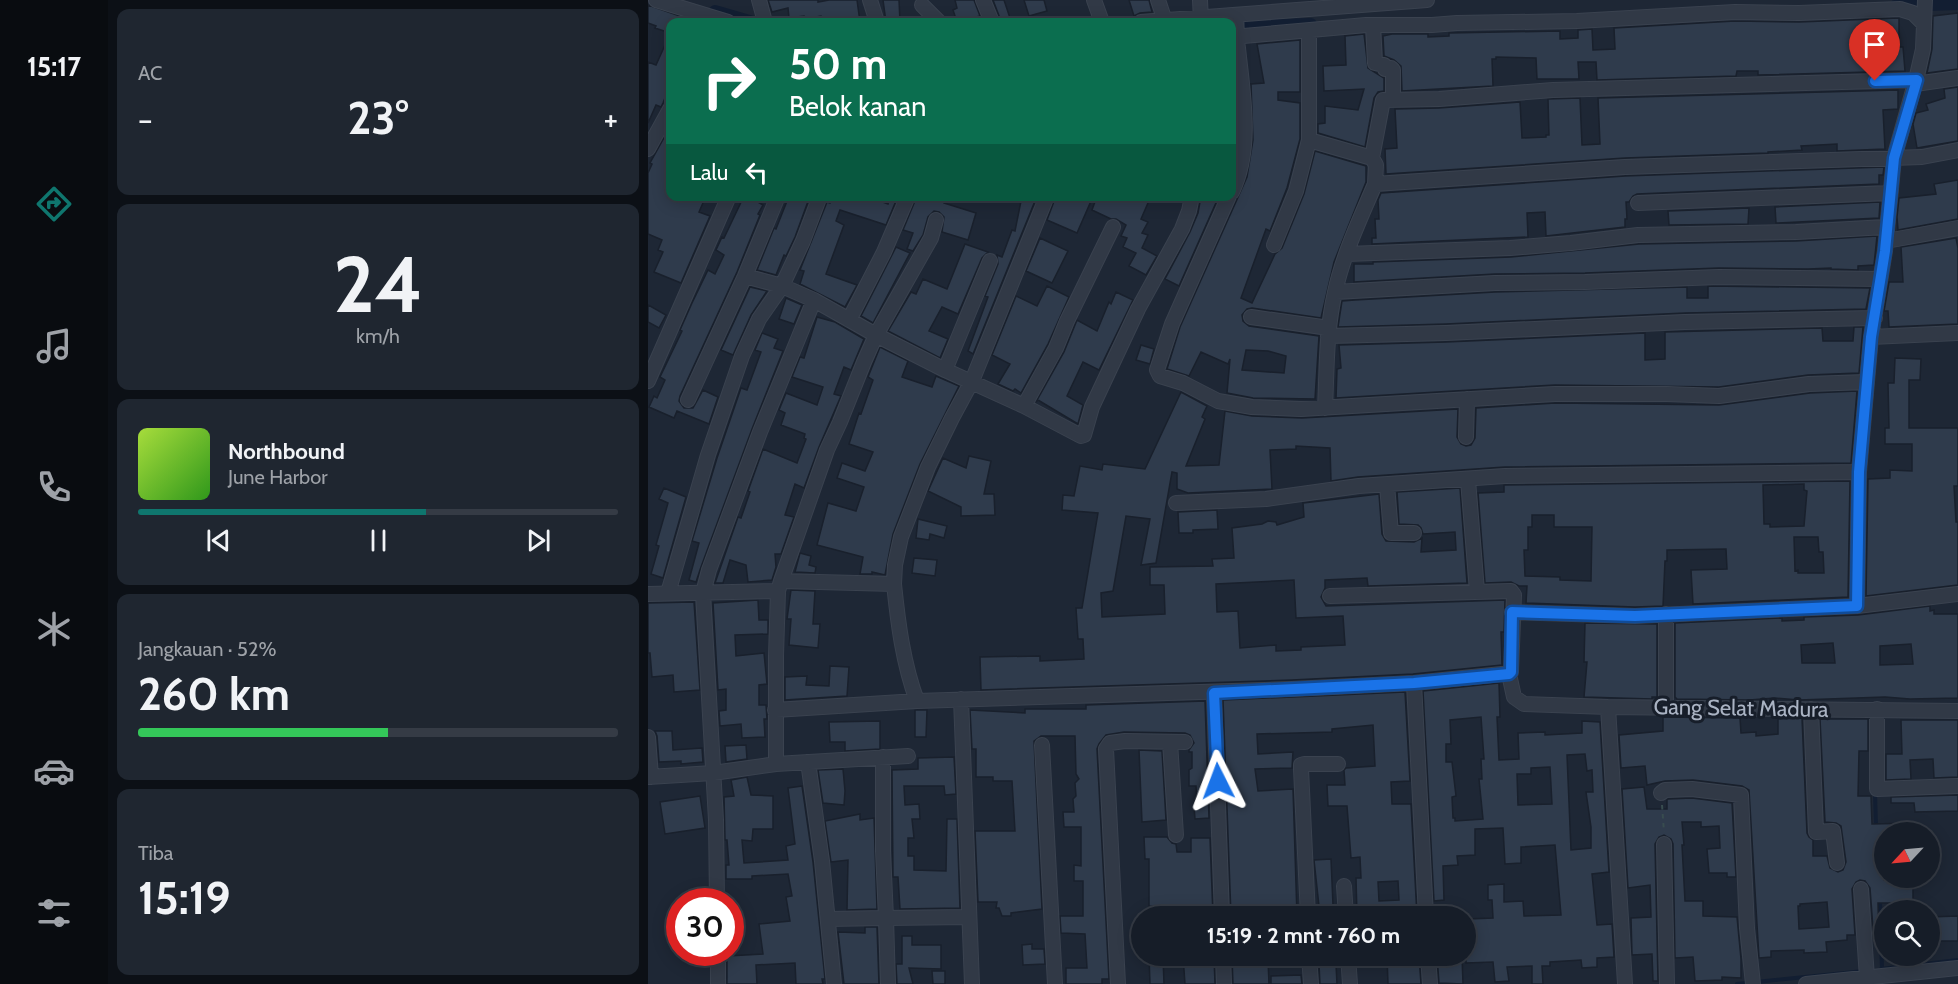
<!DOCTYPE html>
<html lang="id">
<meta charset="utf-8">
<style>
:root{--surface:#161d28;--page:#1f2630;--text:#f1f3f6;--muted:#9ea2a8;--line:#353b45;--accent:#0f766e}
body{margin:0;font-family:Cabin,sans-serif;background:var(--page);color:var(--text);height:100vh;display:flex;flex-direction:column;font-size:22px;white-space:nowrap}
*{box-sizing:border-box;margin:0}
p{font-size:20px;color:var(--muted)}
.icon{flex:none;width:33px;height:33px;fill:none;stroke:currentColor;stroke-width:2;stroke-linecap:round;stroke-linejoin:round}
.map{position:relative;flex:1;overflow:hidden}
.panel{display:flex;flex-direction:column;gap:9px;padding:9px;background:#0c1016;width:540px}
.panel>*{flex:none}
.hud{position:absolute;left:18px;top:18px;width:570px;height:183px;border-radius:12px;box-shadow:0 3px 15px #0003,0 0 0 2px var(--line);background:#0b6e4f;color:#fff;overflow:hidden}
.needle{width:39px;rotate:244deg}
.controls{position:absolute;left:1226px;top:822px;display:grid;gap:12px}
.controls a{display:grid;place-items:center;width:66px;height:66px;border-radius:50%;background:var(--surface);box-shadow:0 3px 15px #0003,0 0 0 2px var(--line);font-size:30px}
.speed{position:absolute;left:18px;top:888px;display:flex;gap:12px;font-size:30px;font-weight:700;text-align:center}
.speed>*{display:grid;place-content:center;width:78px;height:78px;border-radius:50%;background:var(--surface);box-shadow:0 3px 15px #0003,0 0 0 2px var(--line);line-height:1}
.speed .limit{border:9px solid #d22;background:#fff;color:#111}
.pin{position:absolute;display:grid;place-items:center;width:51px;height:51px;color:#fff;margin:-62px -26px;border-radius:50% 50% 50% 0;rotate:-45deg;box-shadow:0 0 6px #0007}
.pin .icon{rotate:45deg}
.me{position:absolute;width:66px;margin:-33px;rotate:357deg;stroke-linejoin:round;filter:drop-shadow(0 0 4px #0008)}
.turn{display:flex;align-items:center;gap:21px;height:126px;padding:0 24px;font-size:27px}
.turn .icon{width:78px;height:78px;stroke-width:2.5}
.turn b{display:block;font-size:42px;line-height:51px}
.then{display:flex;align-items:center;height:57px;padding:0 24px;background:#0003;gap:12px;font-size:22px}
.big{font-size:45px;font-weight:700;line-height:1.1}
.panel .card{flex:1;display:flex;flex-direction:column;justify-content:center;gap:9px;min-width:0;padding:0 21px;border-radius:12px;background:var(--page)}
.panel .dial{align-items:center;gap:0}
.dial b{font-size:78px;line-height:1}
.song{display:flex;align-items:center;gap:18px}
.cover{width:72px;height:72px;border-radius:9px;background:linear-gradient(135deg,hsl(80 70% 55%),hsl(110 70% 35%))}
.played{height:6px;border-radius:3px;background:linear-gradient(90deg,var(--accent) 60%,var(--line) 60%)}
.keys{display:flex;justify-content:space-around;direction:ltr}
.heat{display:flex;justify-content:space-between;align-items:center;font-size:33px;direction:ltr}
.charge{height:9px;border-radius:4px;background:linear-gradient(90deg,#34c759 52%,var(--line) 0)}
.trip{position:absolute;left:483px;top:906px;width:345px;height:60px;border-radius:30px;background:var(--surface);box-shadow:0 3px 15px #0003,0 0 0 2px var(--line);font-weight:700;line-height:60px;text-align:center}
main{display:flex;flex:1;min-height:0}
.menu{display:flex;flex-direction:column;width:108px;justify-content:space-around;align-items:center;background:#090c10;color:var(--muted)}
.menu .icon{width:42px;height:42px}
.menu .current{color:var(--accent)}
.menu b{font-size:27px;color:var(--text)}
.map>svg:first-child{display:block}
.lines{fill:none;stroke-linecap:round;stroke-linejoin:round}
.stream{stroke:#121e32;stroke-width:4}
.canal{stroke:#121e32;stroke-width:12}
.building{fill:#2f3b4c;stroke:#19202c;stroke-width:1.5;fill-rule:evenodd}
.minor-casing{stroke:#3a424f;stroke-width:16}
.path{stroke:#384c4f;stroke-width:2;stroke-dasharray:4.5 4.5;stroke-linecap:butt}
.minor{stroke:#313946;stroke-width:14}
.route-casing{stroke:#114b97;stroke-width:15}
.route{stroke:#1a73e8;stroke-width:10}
.labels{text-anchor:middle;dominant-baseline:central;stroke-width:6;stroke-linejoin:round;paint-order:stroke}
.street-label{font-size:22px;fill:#aab3c3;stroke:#171e2a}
</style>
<main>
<nav class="menu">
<b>15:17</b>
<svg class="icon current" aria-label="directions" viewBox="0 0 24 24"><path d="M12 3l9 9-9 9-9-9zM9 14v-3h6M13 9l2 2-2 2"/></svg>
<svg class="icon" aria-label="music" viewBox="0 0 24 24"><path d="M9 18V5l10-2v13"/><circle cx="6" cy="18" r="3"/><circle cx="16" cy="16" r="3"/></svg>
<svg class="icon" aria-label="phone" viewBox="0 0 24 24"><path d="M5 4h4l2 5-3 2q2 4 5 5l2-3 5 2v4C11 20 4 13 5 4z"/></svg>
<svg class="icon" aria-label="climate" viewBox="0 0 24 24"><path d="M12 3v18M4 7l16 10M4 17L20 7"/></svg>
<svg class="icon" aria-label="car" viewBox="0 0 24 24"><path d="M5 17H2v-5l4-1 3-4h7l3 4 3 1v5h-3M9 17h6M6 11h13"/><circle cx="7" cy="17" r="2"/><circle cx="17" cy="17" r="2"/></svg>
<svg class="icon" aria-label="filters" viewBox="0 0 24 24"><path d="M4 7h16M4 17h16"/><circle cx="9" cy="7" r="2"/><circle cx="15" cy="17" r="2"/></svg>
</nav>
<section class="panel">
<div class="card"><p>AC</p>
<div class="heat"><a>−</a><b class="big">23°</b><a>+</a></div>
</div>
<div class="card dial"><b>24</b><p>km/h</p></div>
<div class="card">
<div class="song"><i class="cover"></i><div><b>Northbound</b><p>June Harbor</p></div></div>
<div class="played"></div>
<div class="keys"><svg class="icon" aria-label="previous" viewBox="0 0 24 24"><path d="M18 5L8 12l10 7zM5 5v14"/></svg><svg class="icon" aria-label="pause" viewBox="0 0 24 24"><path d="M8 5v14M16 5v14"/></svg><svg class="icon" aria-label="next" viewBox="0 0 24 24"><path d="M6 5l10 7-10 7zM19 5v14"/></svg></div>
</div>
<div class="card"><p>Jangkauan · 52%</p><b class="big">260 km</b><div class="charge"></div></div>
<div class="card"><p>Tiba</p><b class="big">15:19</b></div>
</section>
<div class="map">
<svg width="1310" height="984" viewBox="0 0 1310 984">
<rect width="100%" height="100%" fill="#1e2735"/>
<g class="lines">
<path class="stream" d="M1227,793L1228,827
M1232,901L1234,969
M1233,969L1310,960
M1089,984L1216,971"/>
<path class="canal" d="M1247,6L1310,4
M67,11L105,22
M584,26L663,24"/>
</g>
<path class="building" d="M120,0H170V2L181,0H209L212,22H174L173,16L156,19V16L141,18L140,8L124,12Z
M235,0H251L252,22H238Z
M307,0H326L332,16L309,22L305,10L309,8Z
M345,0H356L362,18L353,21Z
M376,0H396L399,11L381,16Z
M481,0H501L504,12L492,13L486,16Z
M0,5L46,21V22H22V33L7,28L8,26L0,23Z
M1310,13V69L1279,73L1284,49L1285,16Z
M1251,18V47H1255L1257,71L1110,75V71H1089L1088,76L949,80L948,62H930L931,79H889L888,58L848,57V59H844L845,86L754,91L753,66L746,60L736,56L735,36L744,34H780V37L801,36V33L912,31V39L930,38V30L944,29L945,50L967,49L966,28L1087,21L1151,22Z
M22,34V85L15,103L13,107L8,105L0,123V62L8,65Z
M716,34L720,68L736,78V91L730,92L726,98L717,147L670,133V124L677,123V106L710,110L716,89L676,91L675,66L698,65L697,36Z
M652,40V92H630V100L652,103V139L639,188L622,231L618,229L593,298L604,303L627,254L634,248L656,194L667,151L718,166V182L686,262L673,318L604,308L599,309L594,315L595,321L601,326L671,336L667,399L605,398L579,393L582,359L580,364L553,352L541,376L519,369L532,327L599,177L605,140L603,84L616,83L609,44ZM598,350L620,351L638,356L636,373L594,370Z
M585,85L587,139L584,165V86Z
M1310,87V141L1269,148L1265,124L1268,113L1280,110L1278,104L1297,98L1296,89Z
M1250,90V109L1235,110L1237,149L1189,151V144L1153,146L1154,150L1120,152V153L977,158L738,174L737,149L749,148L747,109L791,108L872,102L874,138L898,137V135H901L900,99L932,98L934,145L952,144L950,98Z
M22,127V196H58L51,212L62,216L33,283L6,272L15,252L10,250L14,240L0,234V173L4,164L2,163Z
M1236,167L1235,175H1231V184L989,194L985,196L981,202H978L979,219H977V227L898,236L897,212L879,213L880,237L724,244V238H728L727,219H731L730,200L733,193L977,176Z
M1310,180V219L1250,230L1249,217L1251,198L1288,194L1286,184Z
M96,196H100L115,205L110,214L112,215L89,272L32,396L31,401L36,408H45L55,390L70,397L61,424L29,411L26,418L1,407L6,396L9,398L17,380L12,377L34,331L32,330L44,303L60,270L67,274L76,255L68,250L74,237L76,238Z
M141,196H162L147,237L138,256L136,255L128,275L109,270L126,228L128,229Z
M185,196H219L240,204L242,196H250L238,225L192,210L188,221L196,225L178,274L209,285L197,307L152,284L156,271L152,270L179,202L182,203Z
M269,196H298L296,203L328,213L320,240L294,232L296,217L291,212L286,211L280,217L275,235L265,251L259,249L265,233L255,230Z
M374,196H389L325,354L320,351L340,297L337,296L350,264L349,255L354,257L364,230L367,231Z
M408,196H434L443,201L429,233L399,220Z
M449,196H503L493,219L500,222L494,233L500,235L494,248L509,256L498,275L481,266L488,253L475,247L479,238L473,236L478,225L468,219H463L444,210Z
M553,196H571L531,286L517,279L542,232L550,213Z
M1232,202L1231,218L1128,223L1127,207Z
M1101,208L1100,224L1021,225L1020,211Z
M1229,236L1226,265L1210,266V270L1183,269V268L1160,269L1071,268L937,273L847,274L706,282V264H725V262L863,257L991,244L1148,241Z
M392,238L420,251L404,283L378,271Z
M1308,238L1310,248V324L1241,327L1240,311H1236L1241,282H1255L1253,247Z
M317,244L340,252L334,258L310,314L294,307L281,331L300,339L292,358L240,331L263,292L268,294L275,279L299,289Z
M248,247L262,253L225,323L213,316Z
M399,286L421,297L400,344L373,393L367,389L365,391L350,384L362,364L344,355L368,296L389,306Z
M1060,286L1222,288L1218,309L1037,313L798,324L690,327L694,301L707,300L847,292L1039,287V298H1060Z
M102,287L119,291L103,315L85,355L73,350Z
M468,292L485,300L451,370L435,362L419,396L435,405L430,424L390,400L388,402L416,352L429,320L449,331L461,302L463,304Z
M138,298L154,305L146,324L131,319Z
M0,305L18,315L11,328L0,322Z
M169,317L187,322L216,339L203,370L196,367L186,394L193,396L171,447L156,488L147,484L137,515L146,517L133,554H127L128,567L124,580L100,582L98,565L82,560L75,583H67L90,517L93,518L102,492L100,491L115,449L149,463L158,439L156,438L157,434L133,425L137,413L131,410L138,393L169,405L175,387L144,377L152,357L156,358Z
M1206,327H1215L1211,373L1160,375L1071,387L907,385L688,398L689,369L693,368L691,345L798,342L997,333V360L1017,359V332L1174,328L1175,341H1205Z
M114,333L130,339L126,348L135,351L104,429L53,567L48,582L41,580L51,543L44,541L69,458L93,388L99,390L113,352L107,350Z
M493,345L506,349L502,364L488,360Z
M232,347L260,361L254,377L284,387L288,376L311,386L272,464L245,534L237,575L224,572V574H212L215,557L169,545L180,503L208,511L216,487L189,478L194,463L217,471L225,452L201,444L211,413L213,414L225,380L220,377Z
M1247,358L1273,359L1272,380H1261V428H1310V486H1306L1308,522H1310V585L1218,596L1220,479L1242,478V470L1264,471V444H1237V428H1241L1240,383H1246Z
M1209,391L1203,463L857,467L710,477L683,481L682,448L648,446V449L622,450L624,489L540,493L529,489V473L524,472L508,563L493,565L502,519L478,516L465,591L453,593L454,617L517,614L516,585H502V567L565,566L564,559L586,558L584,528L614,524L620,521L628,522L629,525L656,517L655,503L731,494L734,534L738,541L766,542L774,538L773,552L808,550L807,532L775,534L773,528L770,525L751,524L749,492L812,488L819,583L720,586L719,578L677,580V588L673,597L678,606L857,600L856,632H853L854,665L765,674L644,680L333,690L332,657L392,656V661L436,659L435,639H430L428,608H434L450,513L414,510L415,495L426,496L432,466L454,470L455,464L497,469L533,392L559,406L554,417L557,419L538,466L571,465L577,411L604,416L654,418L810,409L809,437L813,444L818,446L823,445L827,438L828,408L907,403L1071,405L1162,393ZM646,580L648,618L695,616L697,645L653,647V650L628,651V645L592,648L590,611L569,612L568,584Z
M321,456L343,461L336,494H346L347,515L313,516V507L280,491L295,458L318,468Z
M1202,481L1200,597L1045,604L1043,570L1079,569L1078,549L1019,550V561H1017L1015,606L987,607L878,603L879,586H871L863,582L837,583L830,493L856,492V485ZM1156,484V490L1159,491L1156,526L1122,527V524H1116L1115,485ZM884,515H906V527H944L943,581L912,580V577L877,576L876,550H880V527H884ZM1146,537H1170L1171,552H1175L1176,573H1150V570L1147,571Z
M16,488L38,497L15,578L3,574L11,546L8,545L20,503L11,499Z
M569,510L570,529L545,530V533H531L530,512Z
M270,519L299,526L296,538L282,534L281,540L268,538Z
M152,553L163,556L161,565L168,567L167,573L147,572Z
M266,558L289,560L287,576L264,573Z
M143,590L167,591L165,624H172L170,648L141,645L143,619H139Z
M110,600L111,620H120V634L87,635L88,656L116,653L119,684L111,685V705H118L119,719H116L117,737L94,738L93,724L72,726L71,711L78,710V689L70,690L65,603Z
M46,602L52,690L26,692L25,675L4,677L2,653H0V603Z
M1282,606V611L1286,610V614H1310V698L1262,699L1237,697L1151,700L1127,698L1101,700L1029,699L1027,697V623L1134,618V621L1156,620V617L1210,615ZM1185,643L1187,663H1154L1153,645ZM1263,644L1265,664L1232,665V646Z
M937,623L1009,624V697H1004V699L936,697L939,662H936Z
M182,666L201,667L199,696L137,700V677L159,676L158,685L181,686Z
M851,683L852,717H849L851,760L871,759L870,733L897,732V735L934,733V721L952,722L961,872L944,874L949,925L964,924L966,957L949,958V967L934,968L933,960L902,962V966H894L895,984H884V966L859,967L861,981L847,982L845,962L818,963V942H821L820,919L845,918L844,900H840V885L856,884V902L875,901L876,916L913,915L907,845L873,847V863L857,864L855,828L827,829V855L809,856L810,865L795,866L796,900L786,901L775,691ZM833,717L836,759H833L834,779H831L835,819L807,821V818H805L804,797L808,796L804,762H798V744H803L802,720ZM937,754L939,771L944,770L945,792H938L943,827V848L923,850L919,755ZM902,767L904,804L870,805L869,774H883V768Z
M757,692L762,781L743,782L744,804H763L769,916H709L708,878H713L712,857L703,858L699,806H680L679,785H697L696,770L698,768L727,766L725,725L684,729V732L609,734L610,754L645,752L644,768L607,769L610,791L645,789L649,916H626V910H606V916H583L575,700ZM750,881L751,900L731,901L730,882Z
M557,701L561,818L547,819L546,806L549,805L548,786H541V770L544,768V752H541V750L546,743L542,735L537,733L476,732L458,735L451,744L449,749L461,979H454V984H418V968H439L437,934L413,933L412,916H435V881H426V865L433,866V827H416L415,812H426L425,799L428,796L427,783L431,779L428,774L427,736H393L386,741L394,909L363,913V916H354L351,908H348L349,902H330L327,831H367L364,781H345V777H328V749H324L322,710L377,713V709H438V705Z
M267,710H279L278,737H267Z
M1015,717L1092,718L1093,733L1108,732V736L1130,734V719L1154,718L1159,833L1161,837L1165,840V856H1179L1182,868L1190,872L1195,870L1198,862L1193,826L1188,823L1177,822L1172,719H1220V751H1211L1210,796H1223L1224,824L1268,823V832H1236V880H1265V910H1252V903H1230L1231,942H1226L1222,888L1217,881L1212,880L1208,882L1204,889L1207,935H1199V940L1178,942L1179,952L1156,953V950L1123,951V957L1111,958L1101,790L1094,786L1045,780L1017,781L999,785L997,766L973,768L971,735L1015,731ZM1179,902L1181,927L1151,929L1150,906H1152V904Z
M1253,720H1310V777L1286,778L1285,759L1262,760L1263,779L1238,780V754H1254Z
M232,721V749L197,751V742H182L181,722Z
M7,731H24L25,750L54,748L55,762L33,764V761L11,762L9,736Z
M98,745L99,759L78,762L77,746Z
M491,750L514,751L518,820L494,822Z
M306,757L308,794L297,795L296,786H256L257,805L271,804L272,819H264L266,838H260V856H266V870L298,871L299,819H309L312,908L252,909L250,877H245L244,770L270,769V758Z
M195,769L197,791L196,805L175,803L170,770Z
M99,777L103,795L125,796V829H105L104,841L94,840L96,863L140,860L138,846L147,844L140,788L154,786L165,862L177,979H174L175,984H148L147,963L108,965L109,984H79V956L115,954L111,924L142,921L138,897L144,896L140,874L104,876V879H78V865H81L79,840H77L76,797L86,796L83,780Z
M996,787L999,809H1019V800L1020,799L1044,798L1084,803L1088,877H1079V873H1061L1059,849L1072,848L1071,826L1053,827V822H1034L1036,845H1034L1037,901H1055V916L1089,917L1093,959V978L1074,977V980L1047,981L1045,957L1027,958L1025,844L1023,839L1016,835L1011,837L1007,844L1010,981H1005L1004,954L984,955L983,918L1003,917L1002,885L980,888L974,789Z
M1310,795V811L1267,812L1266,803H1243V797Z
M52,796L57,828L17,834L12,802Z
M212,814V820L226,818L229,909L199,910L200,860L183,862L177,821Z
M496,837H519L524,843L528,844L529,852H543V838H562L565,916H548V909L501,906V859H497Z
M683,859L685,905L671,906L666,860Z
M1310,916V941H1281V917Z
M217,927H229L231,984H196L190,932L217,933Z
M254,936H264V945H293V969L261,968L265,984H249L248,964H254Z
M384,944V949H396L397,964L375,965L374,945Z
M501,956H515L516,984H502Z
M535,956H566L567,984H537Z
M739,956H771L773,984H740Z
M789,956H814L815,984L791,983Z
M602,957L603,960L620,959L621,984H585L584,958Z
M688,964L689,984H672L671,965Z
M284,971H297V984H285Z
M653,975L654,984H623V976Z"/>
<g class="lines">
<defs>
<path id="minor" d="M8,0L80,22
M111,0L117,22
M222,0L229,22
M335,0L344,22
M446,0L454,22
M510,0L517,21
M552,0L553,22
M274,5L291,22
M493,22L779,0
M725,25L727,63L736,65L737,69L743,68L745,70V100
M584,37L718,25H784L809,23L929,21L1087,12L1151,13L1252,9L1265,13L1275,23
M1267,84L1310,78
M661,140L724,158L728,165L727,184
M0,149L22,109
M724,158L735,100L791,99L905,90L1268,80
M584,192C605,148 595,95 590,48C588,37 589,26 588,15
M581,196L524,324L509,370L512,376L535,383L570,401L604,407L653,409L907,394H1019L1071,396L1161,384L1219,382
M990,203L1242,193
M1238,241L1310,228
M626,245L648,191L661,140V31
M699,254L862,248L923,243L990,235L1148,232L1238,227
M97,276L134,286L166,300L228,335L297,370L376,406L433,436L436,435L444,407L490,309L534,229L541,211L544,196
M687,292L847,283L937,282L1071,277L1232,279
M603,317L681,328
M201,320L236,252L260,196
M680,336L798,333L1037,322L1227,318
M1223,337L1310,333
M297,370L342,261
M0,381L81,196
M40,400L97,276L130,196
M376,406L408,348L419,321L465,227
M677,408C679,369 678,330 687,292C695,255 712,219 727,184L977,167L1274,157L1310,150
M818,437L819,399
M820,480L829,591
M739,485L743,533H766
M528,503L618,499L711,486L857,476L1211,472
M133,581L179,450L192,422L216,362L228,335L283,238L288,220
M246,584C250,623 255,663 269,701
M20,593L60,455L94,356L111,319L134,286L155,241L172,196
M0,594L130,591L133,581L246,584L247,565L253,537L280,467L304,418L324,381L399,196
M1209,606L1211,472L1223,337L1237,251L1246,158L1268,80L1275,49L1277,0
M864,612L987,616L1209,606L1310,594
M861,674L866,697L876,704L960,707L1310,711
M766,683L778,916
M566,693L574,916
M313,699L324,984
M960,707L977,984
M1018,707V614
M1163,709L1168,832L1185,831L1189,863
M1229,709V789L1310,786
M127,710L269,701L644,689L766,683L854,674L863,672L866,595L863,591L682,596
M0,737L3,777
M522,742L528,835
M394,745L407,984
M160,762L174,861L186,984
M128,764V656L130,591
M0,777L65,773L128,764L260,756
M1013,793L1017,790L1044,789L1093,795L1099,928L1105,984
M1016,844L1019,984
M696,886L698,916
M1213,889L1219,978
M69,902L68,820L55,593L61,570L112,432L166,300
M660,916L653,769V765L656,764H690
M180,919L238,918L235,851V757
M70,952V984
M575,956L576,984
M661,956L663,984
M700,956L702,984
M780,956L782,984
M240,984L238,918L321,917
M470,984L458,749L462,743L477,741L537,742
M1158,984L1310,968"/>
</defs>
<use href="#minor" class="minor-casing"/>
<path class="path" d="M1014,805L1016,832"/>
<use href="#minor" class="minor"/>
</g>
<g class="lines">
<defs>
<path id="route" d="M570,781L566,693L766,683L861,674L863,672L864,612L987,616L1209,606L1211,472L1223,337L1237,251L1246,158L1269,80L1227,81"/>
</defs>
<use href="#route" class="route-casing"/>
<use href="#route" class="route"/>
</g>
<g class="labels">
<g class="street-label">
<text transform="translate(1093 708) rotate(1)">Gang Selat Madura</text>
</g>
</g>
</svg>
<div class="controls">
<a><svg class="needle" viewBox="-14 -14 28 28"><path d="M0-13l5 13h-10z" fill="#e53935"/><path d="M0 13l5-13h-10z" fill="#9ea2a8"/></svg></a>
<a><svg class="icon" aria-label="search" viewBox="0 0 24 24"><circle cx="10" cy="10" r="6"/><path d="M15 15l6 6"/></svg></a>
</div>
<div class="speed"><div class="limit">30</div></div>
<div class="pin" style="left:1227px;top:81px;background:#d93025"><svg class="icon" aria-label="arrive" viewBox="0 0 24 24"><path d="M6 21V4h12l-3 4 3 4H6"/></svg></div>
<svg class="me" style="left:570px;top:781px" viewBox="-20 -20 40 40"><path d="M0-17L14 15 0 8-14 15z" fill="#1a73e8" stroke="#fff" stroke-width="4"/></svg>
<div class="trip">15:19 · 2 mnt · 760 m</div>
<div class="hud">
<div class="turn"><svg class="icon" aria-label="right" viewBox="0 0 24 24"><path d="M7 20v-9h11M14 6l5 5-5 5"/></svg><div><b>50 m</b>Belok kanan</div></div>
<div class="then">Lalu<svg class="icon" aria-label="left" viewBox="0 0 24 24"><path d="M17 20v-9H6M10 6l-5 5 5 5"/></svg></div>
</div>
</div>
</main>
